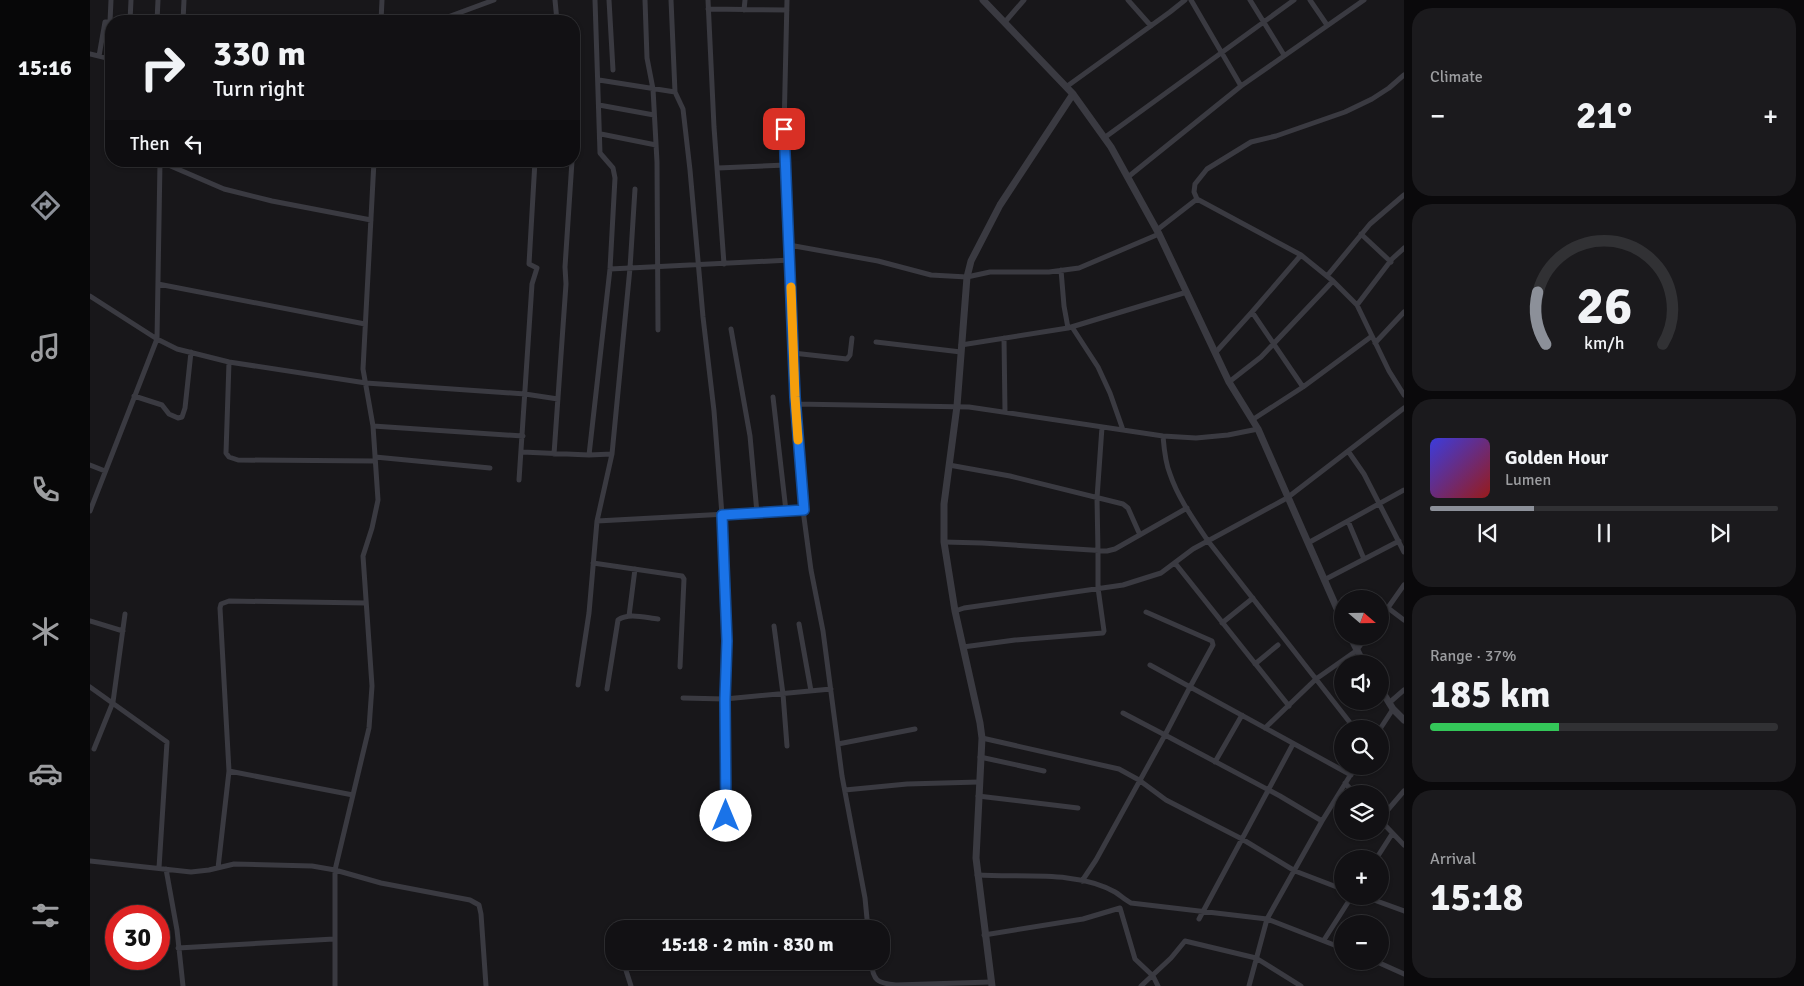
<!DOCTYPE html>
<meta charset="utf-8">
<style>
:root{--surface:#121114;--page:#1b1a1d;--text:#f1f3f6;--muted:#9c9da0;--line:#313134;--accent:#8c9099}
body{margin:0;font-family:Signika,sans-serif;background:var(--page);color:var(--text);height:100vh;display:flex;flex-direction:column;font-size:19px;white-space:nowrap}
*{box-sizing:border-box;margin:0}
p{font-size:16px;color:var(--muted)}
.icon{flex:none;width:28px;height:28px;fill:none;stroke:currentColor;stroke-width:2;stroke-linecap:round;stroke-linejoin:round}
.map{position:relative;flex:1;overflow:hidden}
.drawer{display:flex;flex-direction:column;gap:8px;padding:8px;background:#0a090b;width:400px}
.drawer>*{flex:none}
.guide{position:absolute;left:15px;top:15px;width:475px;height:152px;border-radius:20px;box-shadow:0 1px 4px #0004,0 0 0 1px var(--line);background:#121114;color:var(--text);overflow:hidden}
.needle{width:32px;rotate:110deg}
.tools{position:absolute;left:1244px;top:590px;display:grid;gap:10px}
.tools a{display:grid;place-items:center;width:55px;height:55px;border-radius:50%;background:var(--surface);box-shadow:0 1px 4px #0004,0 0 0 1px var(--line);font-size:25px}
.speed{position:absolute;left:15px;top:905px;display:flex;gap:10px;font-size:25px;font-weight:700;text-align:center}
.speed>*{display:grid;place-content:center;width:65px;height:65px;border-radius:50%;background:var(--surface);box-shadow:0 1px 4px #0004,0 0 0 1px var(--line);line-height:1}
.speed .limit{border:8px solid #d22;background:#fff;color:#111}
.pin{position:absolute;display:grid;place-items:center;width:42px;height:42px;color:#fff;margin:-21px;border-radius:10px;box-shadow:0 2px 8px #0006}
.me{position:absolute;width:55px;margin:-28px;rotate:0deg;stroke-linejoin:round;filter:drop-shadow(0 0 4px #0008)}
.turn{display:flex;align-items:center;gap:18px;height:105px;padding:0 25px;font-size:22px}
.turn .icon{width:65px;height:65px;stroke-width:2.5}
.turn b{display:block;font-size:35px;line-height:42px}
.then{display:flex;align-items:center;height:48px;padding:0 25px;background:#0003;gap:10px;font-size:19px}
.big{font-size:38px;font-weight:800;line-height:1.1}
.drawer .card{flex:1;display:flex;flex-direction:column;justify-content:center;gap:8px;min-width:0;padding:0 18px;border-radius:20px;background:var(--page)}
.drawer .dial{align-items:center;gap:0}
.dial svg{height:130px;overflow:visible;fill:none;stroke:var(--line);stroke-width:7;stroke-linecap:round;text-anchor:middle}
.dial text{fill:var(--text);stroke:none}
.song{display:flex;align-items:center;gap:15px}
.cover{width:60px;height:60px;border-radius:8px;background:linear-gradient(135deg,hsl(240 70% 55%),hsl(0 70% 35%))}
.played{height:5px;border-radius:2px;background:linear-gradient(90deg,var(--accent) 30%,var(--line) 30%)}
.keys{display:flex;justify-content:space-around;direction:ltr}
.heat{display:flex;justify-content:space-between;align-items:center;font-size:28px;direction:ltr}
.charge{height:8px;border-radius:4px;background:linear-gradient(90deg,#34c759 37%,var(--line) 0)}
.trip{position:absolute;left:515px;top:920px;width:285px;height:50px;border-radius:20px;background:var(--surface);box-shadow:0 1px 4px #0004,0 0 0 1px var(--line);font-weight:800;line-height:50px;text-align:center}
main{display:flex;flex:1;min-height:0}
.tab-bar{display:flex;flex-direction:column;width:90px;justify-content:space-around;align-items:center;background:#070708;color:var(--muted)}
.tab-bar .icon{width:35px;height:35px}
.tab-bar .selected{color:var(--accent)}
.tab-bar b{font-size:22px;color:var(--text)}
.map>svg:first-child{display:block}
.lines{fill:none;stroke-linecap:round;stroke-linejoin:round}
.minor{stroke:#3a3a41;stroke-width:5}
.tertiary{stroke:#3a3a41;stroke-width:7}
.route-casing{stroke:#114b97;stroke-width:12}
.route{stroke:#1a73e8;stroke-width:9}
.slow{stroke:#f59e0b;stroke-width:9}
</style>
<main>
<nav class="tab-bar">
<b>15:16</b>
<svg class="icon selected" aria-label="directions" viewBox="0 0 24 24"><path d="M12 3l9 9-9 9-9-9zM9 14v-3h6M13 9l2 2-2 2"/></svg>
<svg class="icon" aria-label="music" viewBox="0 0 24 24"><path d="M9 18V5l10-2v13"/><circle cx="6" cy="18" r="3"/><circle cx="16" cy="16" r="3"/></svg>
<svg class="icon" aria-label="phone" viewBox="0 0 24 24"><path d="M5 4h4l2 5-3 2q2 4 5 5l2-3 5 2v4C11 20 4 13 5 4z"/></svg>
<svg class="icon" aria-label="climate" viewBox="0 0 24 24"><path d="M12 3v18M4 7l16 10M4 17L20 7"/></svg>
<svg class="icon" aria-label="car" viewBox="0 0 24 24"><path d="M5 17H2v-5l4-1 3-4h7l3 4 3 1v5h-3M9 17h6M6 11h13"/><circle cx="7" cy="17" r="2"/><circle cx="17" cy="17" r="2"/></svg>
<svg class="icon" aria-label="filters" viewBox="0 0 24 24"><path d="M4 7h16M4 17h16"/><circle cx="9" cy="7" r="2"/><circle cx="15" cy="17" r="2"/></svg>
</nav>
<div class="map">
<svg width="1314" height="986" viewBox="0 0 1314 986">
<rect width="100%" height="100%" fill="#18171a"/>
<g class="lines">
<path class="minor" d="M465,0L467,21
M519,0L523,70
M555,0L557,58L563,89L567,162L568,330
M581,0L585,92L593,109L600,170L613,317L624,411L632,515L637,641L635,699L636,816
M618,0L624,127L634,264
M697,0L694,129L705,397L713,510L721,570L733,631L752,776L775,898L778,929
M1038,0L1061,26
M1101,0L1151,86
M1160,0L1194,55
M1220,0L1237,25
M618,9L697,10
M654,10L655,0
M40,21L41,0
M67,21L68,0
M93,21L94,0
M291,21L292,0
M347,21L404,0
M915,22L934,0
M0,54L21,59
M9,56L15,22H20L21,0
M1314,75L1299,88L1282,99L1255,112L1186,136L1161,142L1117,169L1105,184L1104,192L1107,199L1211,255L1243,281L1267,305L1299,371L1314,395
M509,80L585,92
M976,87L1080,12L1095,0
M509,105L564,115
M511,134L566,145
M1014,138L1204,0
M69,161L134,189L182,201L281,220
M628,168L696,165
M1038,177L1151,86L1274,0
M1067,230L1107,199
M1271,234L1301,262
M699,245L788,261L841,275L877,277L900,272H959L989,268L1069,234
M520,269L700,260
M971,270L974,306L978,328
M1237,276L1280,224L1314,195
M68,284L275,324
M0,296L67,339L87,349L139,362L276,383L435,394L468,399
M1267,305L1302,259L1314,248
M1162,312L1211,255
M982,327L1008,367L1020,393L1033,430
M641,329L660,436L667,513
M914,338L915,412
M786,342L871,352
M1285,343L1314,312
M871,345L978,328L1097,292
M703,353L757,359L760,355L762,338
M1125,353L1162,312L1213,387
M139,362L136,453L139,457L148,460L285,461
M1139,382L1171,357L1243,281
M44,396L72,405L79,414L88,418L92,417L95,408L101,352
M683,397L696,511
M705,404L879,407L1073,436L1106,438L1138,435L1168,429
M1162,420L1213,387L1282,336
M283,426L433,436
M1073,436C1074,448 1075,462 1080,474C1088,498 1104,520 1118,541L1265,729
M1258,451L1274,474L1314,552
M432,452L499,455L522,454
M464,454L476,284L475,267L482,161
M499,455L520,269L525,178L523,168L510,153L505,0
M285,457L400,468
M0,465L15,471
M859,465L920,476L1033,504L1038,508L1050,535
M429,480L442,284L447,268L439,264L445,161
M0,511L67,339L70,162
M507,521L713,510
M1258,521L1274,559
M854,542L892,543L1017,551L1025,549L1097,508
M1218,543L1314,490
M503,563L592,576L594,579L590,667
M1085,563L1199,706
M1234,580L1309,541
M1298,608L1314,620
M865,611L874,608L1033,585L1071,573L1103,549L1197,498L1314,408
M539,616L545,569
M1290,619L1314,585
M0,621L33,631
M1132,623L1163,598
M709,624L721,691
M684,626L693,694L697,746
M873,647L925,640L1013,633L1014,631L1008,588V552L1007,498L1012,427
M1165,664L1188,645
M1060,665L1261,775
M488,685L499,613L507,521L522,454L540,268L545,189
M0,687L77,742L69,868
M517,689L528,620C538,612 557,618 568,619
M593,698L635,699L741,689
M1299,703L1314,690
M1033,713L1075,735L1100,687L1123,645L1122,641L1056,612
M1175,728L1226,679L1266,651L1277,636
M1290,729L1303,709
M892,738L1029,769L1049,780L1076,800L1152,839L1205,871L1252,889
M748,744L825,729
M4,749L23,702L35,614
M890,757L954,771
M1125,762L1152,715
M139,771L130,608L131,604L139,601L276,603
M1255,783L1265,794
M755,790L817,784L889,782
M888,796L988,808
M1290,819L1314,791
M1290,820L1314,845
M1286,859L1302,834
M0,861L101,872L119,870L144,864L222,866L245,870L291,883L380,900L389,905L391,914L396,986
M128,868L139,771L263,795
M76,869L87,930L93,986
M887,875C929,878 987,870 1025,892C1030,895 1035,900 1041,903L1177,919L1252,948
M992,881L1006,860L1075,735L1190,796L1232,821
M1273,896L1314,911
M1109,919L1203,744
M524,931V932
M894,935L993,919L1030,908L1045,959L1063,976L1068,986
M1234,940L1262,896
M88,948L244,939
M533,961L541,986
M781,961C783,981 787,983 806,985L901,982
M1285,961L1314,974
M245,986V870L279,728L282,686L273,556L282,528L288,500L283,426L273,369L284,161
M1051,986L1081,958L1095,941L1166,958L1211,986
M1159,986L1177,919L1232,821L1266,766"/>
<path class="tertiary" d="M893,0L983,94L1021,147L1069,234L1139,382L1168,429L1252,620
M1260,636L1274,664
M1290,688L1303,709L1314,720
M902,986L886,858L892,738L890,723L865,611L854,542V504L867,406L877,277L881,261L910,205L983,94"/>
</g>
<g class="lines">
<defs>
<path id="route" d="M636,816L635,699L637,641L632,515L714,510L705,397L694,129"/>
</defs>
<use href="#route" class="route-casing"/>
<use href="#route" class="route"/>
<path class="slow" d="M701,287L705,397L708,440"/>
</g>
</svg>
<div class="tools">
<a><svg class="needle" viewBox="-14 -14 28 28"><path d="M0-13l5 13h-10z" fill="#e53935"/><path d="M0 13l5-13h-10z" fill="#9c9da0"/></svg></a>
<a><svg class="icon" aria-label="sound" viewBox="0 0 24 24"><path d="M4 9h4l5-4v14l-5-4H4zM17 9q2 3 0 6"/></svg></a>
<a><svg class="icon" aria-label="search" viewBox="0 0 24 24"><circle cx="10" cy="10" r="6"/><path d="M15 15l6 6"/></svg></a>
<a><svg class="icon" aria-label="layers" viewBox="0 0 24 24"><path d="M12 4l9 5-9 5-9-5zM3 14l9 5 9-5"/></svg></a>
<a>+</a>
<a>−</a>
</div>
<div class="speed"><div class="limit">30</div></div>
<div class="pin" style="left:694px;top:129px;background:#d93025"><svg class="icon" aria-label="arrive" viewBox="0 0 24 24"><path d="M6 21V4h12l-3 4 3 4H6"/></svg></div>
<svg class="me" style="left:636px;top:816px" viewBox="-20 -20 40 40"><circle r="19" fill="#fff"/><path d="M0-13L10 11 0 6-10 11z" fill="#1a73e8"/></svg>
<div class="trip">15:18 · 2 min · 830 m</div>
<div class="guide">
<div class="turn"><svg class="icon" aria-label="right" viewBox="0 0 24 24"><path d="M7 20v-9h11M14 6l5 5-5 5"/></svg><div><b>330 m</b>Turn right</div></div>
<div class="then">Then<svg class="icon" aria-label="left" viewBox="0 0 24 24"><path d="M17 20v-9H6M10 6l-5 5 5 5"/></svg></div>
</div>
</div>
<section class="drawer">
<div class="card"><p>Climate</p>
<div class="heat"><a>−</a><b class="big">21°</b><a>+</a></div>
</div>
<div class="card dial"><svg viewBox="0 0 100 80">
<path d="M14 69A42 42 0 1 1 86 69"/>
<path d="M14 69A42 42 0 0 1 9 37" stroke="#8c9099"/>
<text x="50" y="56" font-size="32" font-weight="700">26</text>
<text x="50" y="72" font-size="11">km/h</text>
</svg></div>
<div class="card">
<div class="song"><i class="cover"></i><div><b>Golden Hour</b><p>Lumen</p></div></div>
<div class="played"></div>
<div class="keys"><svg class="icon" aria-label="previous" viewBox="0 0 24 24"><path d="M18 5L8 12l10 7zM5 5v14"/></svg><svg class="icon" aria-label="pause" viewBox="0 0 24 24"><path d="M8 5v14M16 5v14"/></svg><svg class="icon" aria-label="next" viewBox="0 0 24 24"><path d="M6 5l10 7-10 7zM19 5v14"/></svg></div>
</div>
<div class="card"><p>Range · 37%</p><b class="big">185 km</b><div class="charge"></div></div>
<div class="card"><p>Arrival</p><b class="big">15:18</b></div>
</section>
</main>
